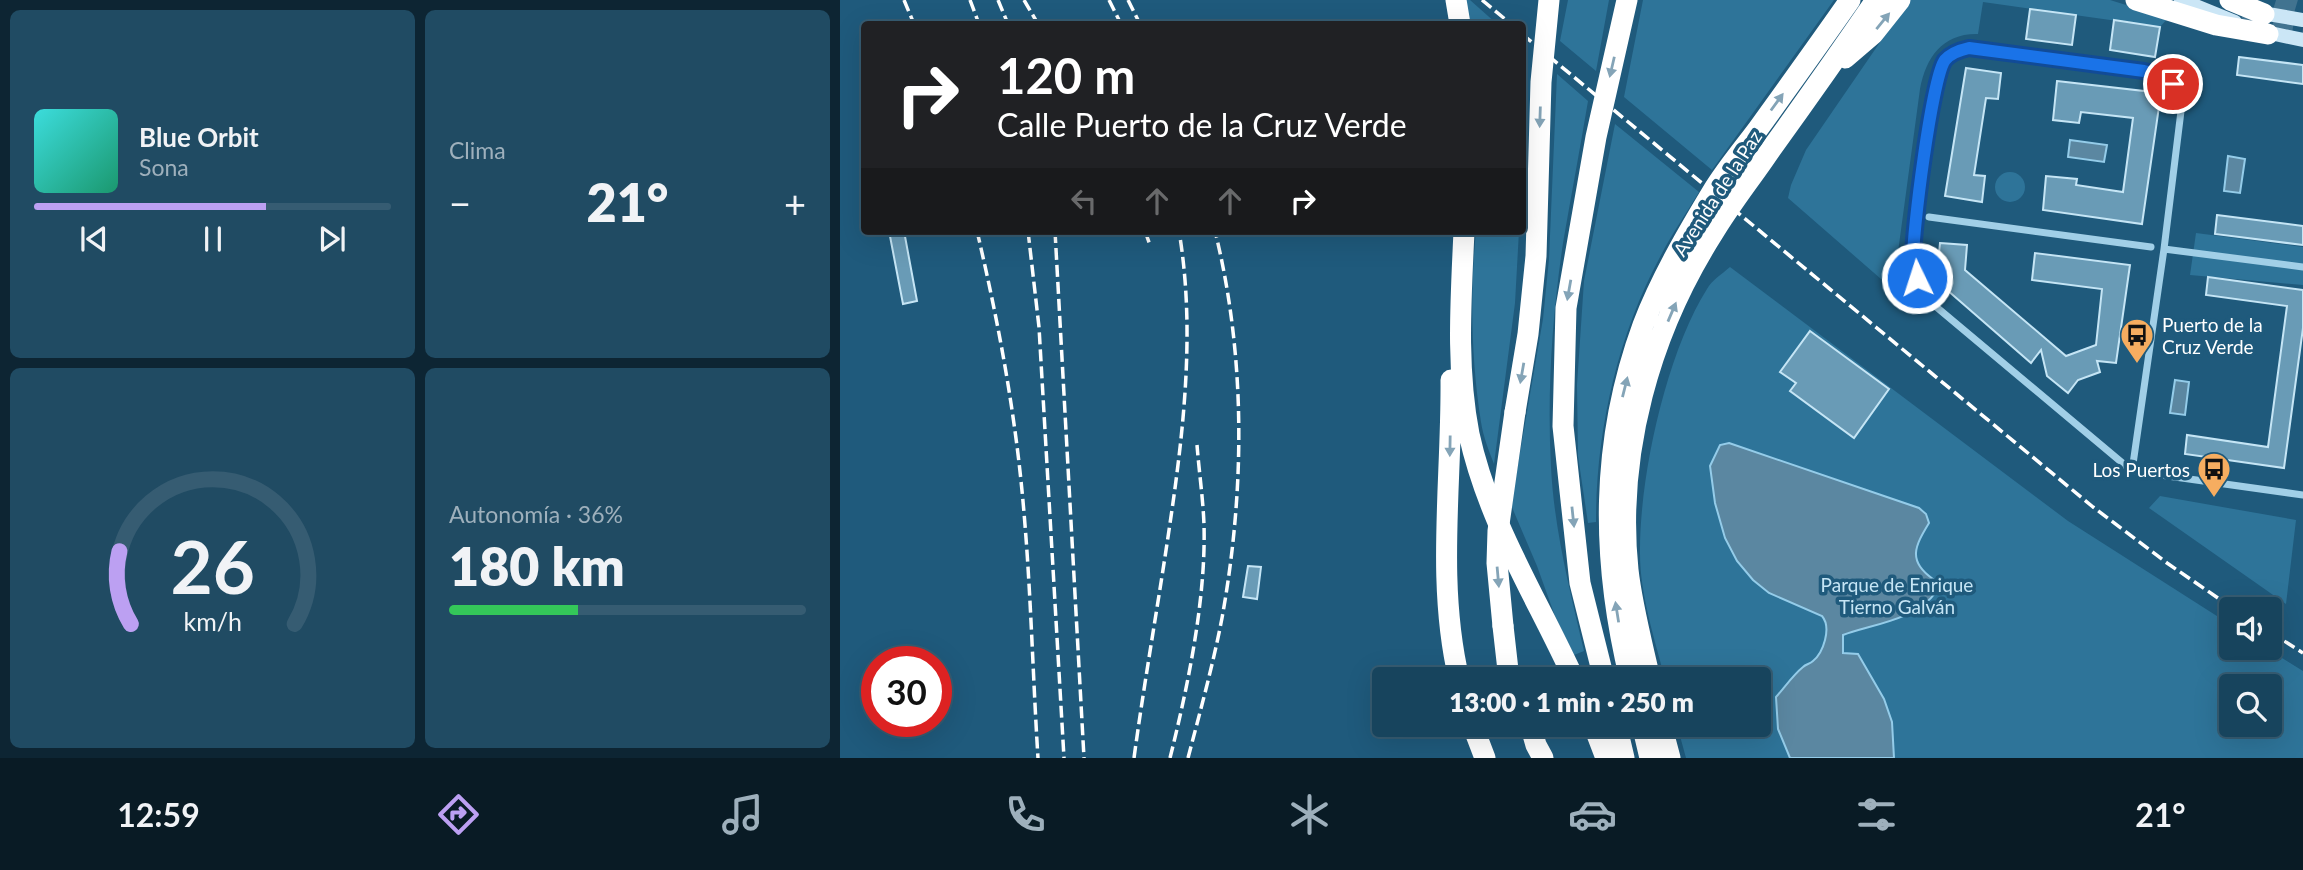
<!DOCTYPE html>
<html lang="es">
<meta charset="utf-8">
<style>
:root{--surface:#17445d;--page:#204b63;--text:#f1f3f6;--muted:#9eb0bc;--line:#365c72;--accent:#bca0f2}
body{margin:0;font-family:Lato,sans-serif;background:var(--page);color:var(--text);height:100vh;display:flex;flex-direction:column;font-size:26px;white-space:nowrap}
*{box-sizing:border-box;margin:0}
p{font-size:23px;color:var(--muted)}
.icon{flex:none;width:38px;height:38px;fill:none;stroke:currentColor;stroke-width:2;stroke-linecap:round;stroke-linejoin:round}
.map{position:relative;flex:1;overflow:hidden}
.panel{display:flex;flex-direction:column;gap:10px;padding:10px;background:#0d2533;width:840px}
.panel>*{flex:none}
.hud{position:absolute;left:21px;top:21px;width:665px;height:214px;border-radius:7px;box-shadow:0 7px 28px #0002,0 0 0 2px var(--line);background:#202124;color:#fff;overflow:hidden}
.buttons{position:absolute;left:1379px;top:597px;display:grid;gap:14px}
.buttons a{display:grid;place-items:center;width:63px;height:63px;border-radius:7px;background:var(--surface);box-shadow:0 7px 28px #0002,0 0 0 2px var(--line);font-size:35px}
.speed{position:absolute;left:21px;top:646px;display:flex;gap:14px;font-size:35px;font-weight:700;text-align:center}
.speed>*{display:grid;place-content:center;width:91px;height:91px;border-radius:50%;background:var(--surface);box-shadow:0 7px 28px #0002,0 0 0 2px var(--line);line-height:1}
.speed .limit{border:10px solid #d22;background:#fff;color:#111}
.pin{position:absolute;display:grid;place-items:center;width:60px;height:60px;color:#fff;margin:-30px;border:4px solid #fff;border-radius:50%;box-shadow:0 2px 7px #0007}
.me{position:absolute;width:77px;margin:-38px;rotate:356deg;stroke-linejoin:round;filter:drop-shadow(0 0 5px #0008)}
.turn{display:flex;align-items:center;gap:24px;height:147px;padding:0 21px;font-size:32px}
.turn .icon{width:91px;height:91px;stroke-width:2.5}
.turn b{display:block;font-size:49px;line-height:60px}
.lanes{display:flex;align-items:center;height:66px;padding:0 21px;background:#0003;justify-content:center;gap:35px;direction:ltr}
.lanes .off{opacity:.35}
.big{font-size:52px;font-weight:800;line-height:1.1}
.panel .card{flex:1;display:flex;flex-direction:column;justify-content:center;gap:10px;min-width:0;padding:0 24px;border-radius:10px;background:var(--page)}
.panel .dial{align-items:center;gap:0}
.dial svg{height:182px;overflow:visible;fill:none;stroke:var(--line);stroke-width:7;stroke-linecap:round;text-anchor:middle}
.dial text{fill:var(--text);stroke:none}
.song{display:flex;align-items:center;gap:21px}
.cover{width:84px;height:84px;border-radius:10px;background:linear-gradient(135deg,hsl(180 70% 55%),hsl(160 70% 35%))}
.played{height:7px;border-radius:4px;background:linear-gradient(90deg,var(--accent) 65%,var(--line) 65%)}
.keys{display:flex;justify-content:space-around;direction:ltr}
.heat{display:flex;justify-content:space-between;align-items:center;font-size:38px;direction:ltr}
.charge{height:10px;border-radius:5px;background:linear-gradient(90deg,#34c759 36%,var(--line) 0)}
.panel .tiles{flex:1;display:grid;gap:10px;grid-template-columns:repeat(2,1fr)}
.trip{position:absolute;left:532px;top:667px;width:399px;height:70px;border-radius:7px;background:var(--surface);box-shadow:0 7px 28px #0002,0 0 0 2px var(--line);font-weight:800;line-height:70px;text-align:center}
.tab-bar{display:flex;height:112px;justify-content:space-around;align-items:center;background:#091b25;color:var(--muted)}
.tab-bar .icon{width:49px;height:49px}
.tab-bar .selected{color:var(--accent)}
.tab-bar b{font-size:32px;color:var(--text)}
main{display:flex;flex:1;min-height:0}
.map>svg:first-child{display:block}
.green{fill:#2e7499;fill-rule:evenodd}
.water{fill:#5b87a1;stroke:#94cce9;stroke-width:2}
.building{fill:#699bb6;stroke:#c5e5f5;stroke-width:2}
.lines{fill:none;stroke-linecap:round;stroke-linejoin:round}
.highway-tunnel{stroke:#417390;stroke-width:21;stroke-dasharray:21 10;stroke-linecap:butt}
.street{stroke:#a1cfe7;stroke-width:7}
.secondary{stroke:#cbe6f6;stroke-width:14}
.highway{stroke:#fff;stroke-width:21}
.rail{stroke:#fff;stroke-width:3.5;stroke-dasharray:12 5;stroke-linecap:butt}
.highway-bridge{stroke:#fff;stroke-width:21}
.oneway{fill:#84a4b7}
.route-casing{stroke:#114b97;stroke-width:18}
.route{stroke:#1a73e8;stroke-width:12}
.labels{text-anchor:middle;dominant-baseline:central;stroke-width:7;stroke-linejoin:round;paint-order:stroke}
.street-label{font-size:19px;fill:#fff;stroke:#1f5a7c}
.poi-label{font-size:19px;fill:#fff;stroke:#1f5a7c;text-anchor:start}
.park-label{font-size:19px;fill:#c5e5f5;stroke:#1f5a7c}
</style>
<main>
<section class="panel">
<div class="tiles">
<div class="card">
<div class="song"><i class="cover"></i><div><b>Blue Orbit</b><p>Sona</p></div></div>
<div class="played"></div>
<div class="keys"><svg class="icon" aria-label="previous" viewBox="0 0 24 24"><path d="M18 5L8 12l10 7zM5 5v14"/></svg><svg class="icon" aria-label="pause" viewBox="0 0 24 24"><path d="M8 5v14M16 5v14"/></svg><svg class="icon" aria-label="next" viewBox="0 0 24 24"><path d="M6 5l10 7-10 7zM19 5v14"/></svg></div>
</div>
<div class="card"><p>Clima</p>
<div class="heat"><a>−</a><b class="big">21°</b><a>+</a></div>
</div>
<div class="card dial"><svg viewBox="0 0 100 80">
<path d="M14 69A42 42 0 1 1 86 69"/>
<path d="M14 69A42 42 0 0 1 9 37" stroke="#bca0f2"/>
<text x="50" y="56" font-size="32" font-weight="700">26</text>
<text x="50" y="72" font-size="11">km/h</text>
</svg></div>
<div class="card"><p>Autonomía · 36%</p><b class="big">180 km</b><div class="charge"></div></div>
</div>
</section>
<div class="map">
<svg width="1463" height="758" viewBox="0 0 1463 758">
<rect width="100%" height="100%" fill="#1f5a7c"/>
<path class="green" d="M626,0H630L657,24H629Z
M728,0H769L756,71L720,41Z
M803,0H994L872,170L784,97Z
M1069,0H1270L1328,18L1320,27L1143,2L1138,34C1103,33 1086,57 1080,89L1056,267L1072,306L948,198L951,185L966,150Z
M717,74L748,101C740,149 731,196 723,243C712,317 707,393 711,467C714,529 730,591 744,651L734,655L715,616L697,566L671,505L703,319L709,259Z
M775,124L859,192C846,214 831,235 820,257C777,337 756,432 756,522L748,523L738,456L737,385L744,281Z
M1155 187a15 15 0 1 1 30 0a15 15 0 1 1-30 0Z
M636,231H679L675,303L654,464C649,451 643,436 641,422C631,359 630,294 636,231Z
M1356,233L1463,247V285L1350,275Z
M890,267L1228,521L1391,625V648H1426L1463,671V758H846L837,725L919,724V679H825C815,640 800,595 800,554C799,478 826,354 867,289C872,280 882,274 890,267ZM1391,686H1430V724H1391Z
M1320,496L1456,520L1446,604L1309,508Z"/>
<path class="water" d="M1230,140L1267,145L1264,162L1228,157Z
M1388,156L1405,159L1400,193L1384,191Z
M1335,380L1349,382L1345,415L1330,413Z
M889,443L1079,508L1086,514L1089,523C1075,546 1067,561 1093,579L1096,592C1076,620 1033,624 1003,635V653L1018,654L1044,699L1052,722L1054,758H950L938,729L936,697C945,687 953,675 963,667C966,664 970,664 973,661C983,653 992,628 982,616L929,593L913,580L897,561L885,538L875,503L870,466L880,445Z"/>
<path class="building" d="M1190,9L1236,15L1232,45L1186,39Z
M1274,20L1320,27L1315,57L1270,50Z
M1399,57L1463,65V84L1397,75Z
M1126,68L1161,73L1158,99L1146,98L1134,175L1145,176L1142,202L1105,196Z
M1217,81L1321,93L1302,224L1203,210L1206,176L1237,179L1236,185L1283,192L1293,118L1241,112L1239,123L1213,120Z
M1377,215L1463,226V245L1375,234Z
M49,231H64L77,301L63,304Z
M1100,243L1127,245L1125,270L1226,356L1256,345L1262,289L1192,280L1195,253L1290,265L1276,363L1257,361L1260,372L1238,380L1228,393L1207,376L1201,350L1191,363L1099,283L1097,274Z
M1368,277L1463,290V328L1444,468L1345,454L1347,435L1428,447L1447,306L1366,295Z
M970,331L1049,389L1014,438L950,391L956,383L940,372Z
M408,566L421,567L417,599L403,597Z"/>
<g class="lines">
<path class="highway-tunnel" d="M1436,0L1463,8
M1404,12L1445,29L1463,32"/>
<path class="street" d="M1089,217L1311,247
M1324,249L1463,267
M1292,471L1324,249L1342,103C1334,83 1325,76 1304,71L1129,48C1113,52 1106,58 1099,73L1077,215L1073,265L1082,292L1088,300L1292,471L1463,495"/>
<path class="secondary" d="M1341,0L1395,22
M1416,12L1463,20
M1421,31L1463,40"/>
<path class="highway" d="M616,0L620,24
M1296,0L1376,25L1428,34
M1390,0L1424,14
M1005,58L1033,34L1060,0
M624,231C621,299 616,367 629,434C648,522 697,598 734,679
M611,380C612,479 596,582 619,679
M675,412L688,334L696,256L701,82L709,0
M663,626L669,679
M764,679L740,583L723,426L726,308L756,137L787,0
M790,679C761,559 760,442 803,325C821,278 848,232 874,189C887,168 903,149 918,129C949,86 980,43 1010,0
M810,679C802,643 792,606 788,570C776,453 810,333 872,235C889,206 910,180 929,152C965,102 1001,51 1036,0
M632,724L645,758
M690,724L696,745L703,758
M753,724L766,758
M776,724L784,758
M802,724L810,758
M821,724L830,758"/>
<path class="rail" d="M64,0L74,24
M130,0L139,24
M158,0L168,24
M184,0L198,24
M269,0L281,24
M288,0L300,24
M642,0L671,24
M682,34L1253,507L1327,563L1394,609
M137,231C152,295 165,359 174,424C190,534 191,647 198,758
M188,231L199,327L224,758
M215,231L244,758
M305,231L310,245
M1430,632L1463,653
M294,758C304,684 317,611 328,537C343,437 356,332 339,231
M330,758C348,686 366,599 364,525C363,498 359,471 357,445
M348,758C360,712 373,665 382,618C405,491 406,356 375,231"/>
<path class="highway-bridge" d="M663,626L657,563L658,531L675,412"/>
</g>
<defs><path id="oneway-solid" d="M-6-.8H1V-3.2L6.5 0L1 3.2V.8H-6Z" transform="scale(1.75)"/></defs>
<g class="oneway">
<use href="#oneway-solid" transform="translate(1043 21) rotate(-51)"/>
<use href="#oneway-solid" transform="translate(772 67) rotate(103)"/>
<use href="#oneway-solid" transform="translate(937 102) rotate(-54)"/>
<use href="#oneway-solid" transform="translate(700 117) rotate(92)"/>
<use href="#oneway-solid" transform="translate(729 290) rotate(100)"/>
<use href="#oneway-solid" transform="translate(832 312) rotate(-67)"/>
<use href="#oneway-solid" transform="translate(682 373) rotate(100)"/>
<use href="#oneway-solid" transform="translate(785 387) rotate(-76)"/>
<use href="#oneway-solid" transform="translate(610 446) rotate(91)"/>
<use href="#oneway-solid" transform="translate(733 517) rotate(84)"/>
<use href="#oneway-solid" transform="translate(658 577) rotate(85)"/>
<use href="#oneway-solid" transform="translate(777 612) rotate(-99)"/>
</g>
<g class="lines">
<defs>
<path id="route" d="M1077,278C1075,273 1073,268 1073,262C1072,235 1092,77 1105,60C1111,53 1120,50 1129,48L1304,71L1318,74L1333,84"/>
</defs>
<use href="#route" class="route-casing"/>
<use href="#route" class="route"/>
</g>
<defs>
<symbol id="bus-pin" viewBox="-11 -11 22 30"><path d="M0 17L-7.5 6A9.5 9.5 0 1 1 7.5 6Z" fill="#f6ad60" stroke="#1f5a7c"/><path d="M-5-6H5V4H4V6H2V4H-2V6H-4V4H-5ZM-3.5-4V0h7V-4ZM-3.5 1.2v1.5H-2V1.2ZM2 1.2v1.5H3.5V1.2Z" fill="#111"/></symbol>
</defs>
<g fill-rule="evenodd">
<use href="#bus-pin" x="1278" y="316" width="38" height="52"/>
<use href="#bus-pin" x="1355" y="450" width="38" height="52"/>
</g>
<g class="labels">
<g class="street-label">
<text transform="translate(877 193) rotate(-57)">Avenida de la Paz</text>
</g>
<g class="poi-label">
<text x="1322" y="324">Puerto de la<tspan x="1322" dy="22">Cruz Verde</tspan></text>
<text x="1350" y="469" text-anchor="end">Los Puertos</text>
</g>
<g class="park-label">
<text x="1057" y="584">Parque de Enrique<tspan x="1057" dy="22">Tierno Galván</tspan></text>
</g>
</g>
</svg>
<div class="buttons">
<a><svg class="icon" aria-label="sound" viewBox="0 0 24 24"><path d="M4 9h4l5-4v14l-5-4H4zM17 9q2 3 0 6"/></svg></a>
<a><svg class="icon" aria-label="search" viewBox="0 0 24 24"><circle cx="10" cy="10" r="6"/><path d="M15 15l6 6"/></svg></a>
</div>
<div class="speed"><div class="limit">30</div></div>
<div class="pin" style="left:1333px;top:84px;background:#d93025"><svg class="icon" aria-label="arrive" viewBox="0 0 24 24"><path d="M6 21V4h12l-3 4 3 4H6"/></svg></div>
<svg class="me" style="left:1077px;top:278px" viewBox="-20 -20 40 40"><circle r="17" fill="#1a73e8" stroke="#fff" stroke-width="3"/><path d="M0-11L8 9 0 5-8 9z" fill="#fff"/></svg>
<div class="trip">13:00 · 1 min · 250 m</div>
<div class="hud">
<div class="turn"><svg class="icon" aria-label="right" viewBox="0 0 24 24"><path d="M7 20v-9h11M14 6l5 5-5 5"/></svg><div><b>120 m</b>Calle Puerto de la Cruz Verde</div></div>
<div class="lanes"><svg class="icon off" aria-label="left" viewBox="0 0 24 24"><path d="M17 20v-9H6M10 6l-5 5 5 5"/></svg><svg class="icon off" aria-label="ahead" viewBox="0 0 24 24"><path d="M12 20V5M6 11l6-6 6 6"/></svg><svg class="icon off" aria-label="ahead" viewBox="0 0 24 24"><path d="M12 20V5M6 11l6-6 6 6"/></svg><svg class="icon" aria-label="right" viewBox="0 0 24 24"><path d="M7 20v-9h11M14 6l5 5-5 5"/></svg></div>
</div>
</div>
</main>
<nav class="tab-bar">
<b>12:59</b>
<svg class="icon selected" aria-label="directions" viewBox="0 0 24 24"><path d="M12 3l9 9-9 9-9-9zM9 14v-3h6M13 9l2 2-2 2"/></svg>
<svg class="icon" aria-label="music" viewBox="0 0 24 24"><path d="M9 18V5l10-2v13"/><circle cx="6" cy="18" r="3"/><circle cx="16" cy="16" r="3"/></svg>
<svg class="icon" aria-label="phone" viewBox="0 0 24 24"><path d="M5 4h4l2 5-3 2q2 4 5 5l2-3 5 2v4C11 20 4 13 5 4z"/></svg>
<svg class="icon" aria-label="climate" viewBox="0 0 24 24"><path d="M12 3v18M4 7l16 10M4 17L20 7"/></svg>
<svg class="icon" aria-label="car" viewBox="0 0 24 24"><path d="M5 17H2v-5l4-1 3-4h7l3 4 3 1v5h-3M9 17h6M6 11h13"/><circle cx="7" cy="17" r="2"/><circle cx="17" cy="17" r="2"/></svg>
<svg class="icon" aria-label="filters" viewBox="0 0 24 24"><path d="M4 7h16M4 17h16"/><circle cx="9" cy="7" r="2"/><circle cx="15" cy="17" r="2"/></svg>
<b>21°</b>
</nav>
